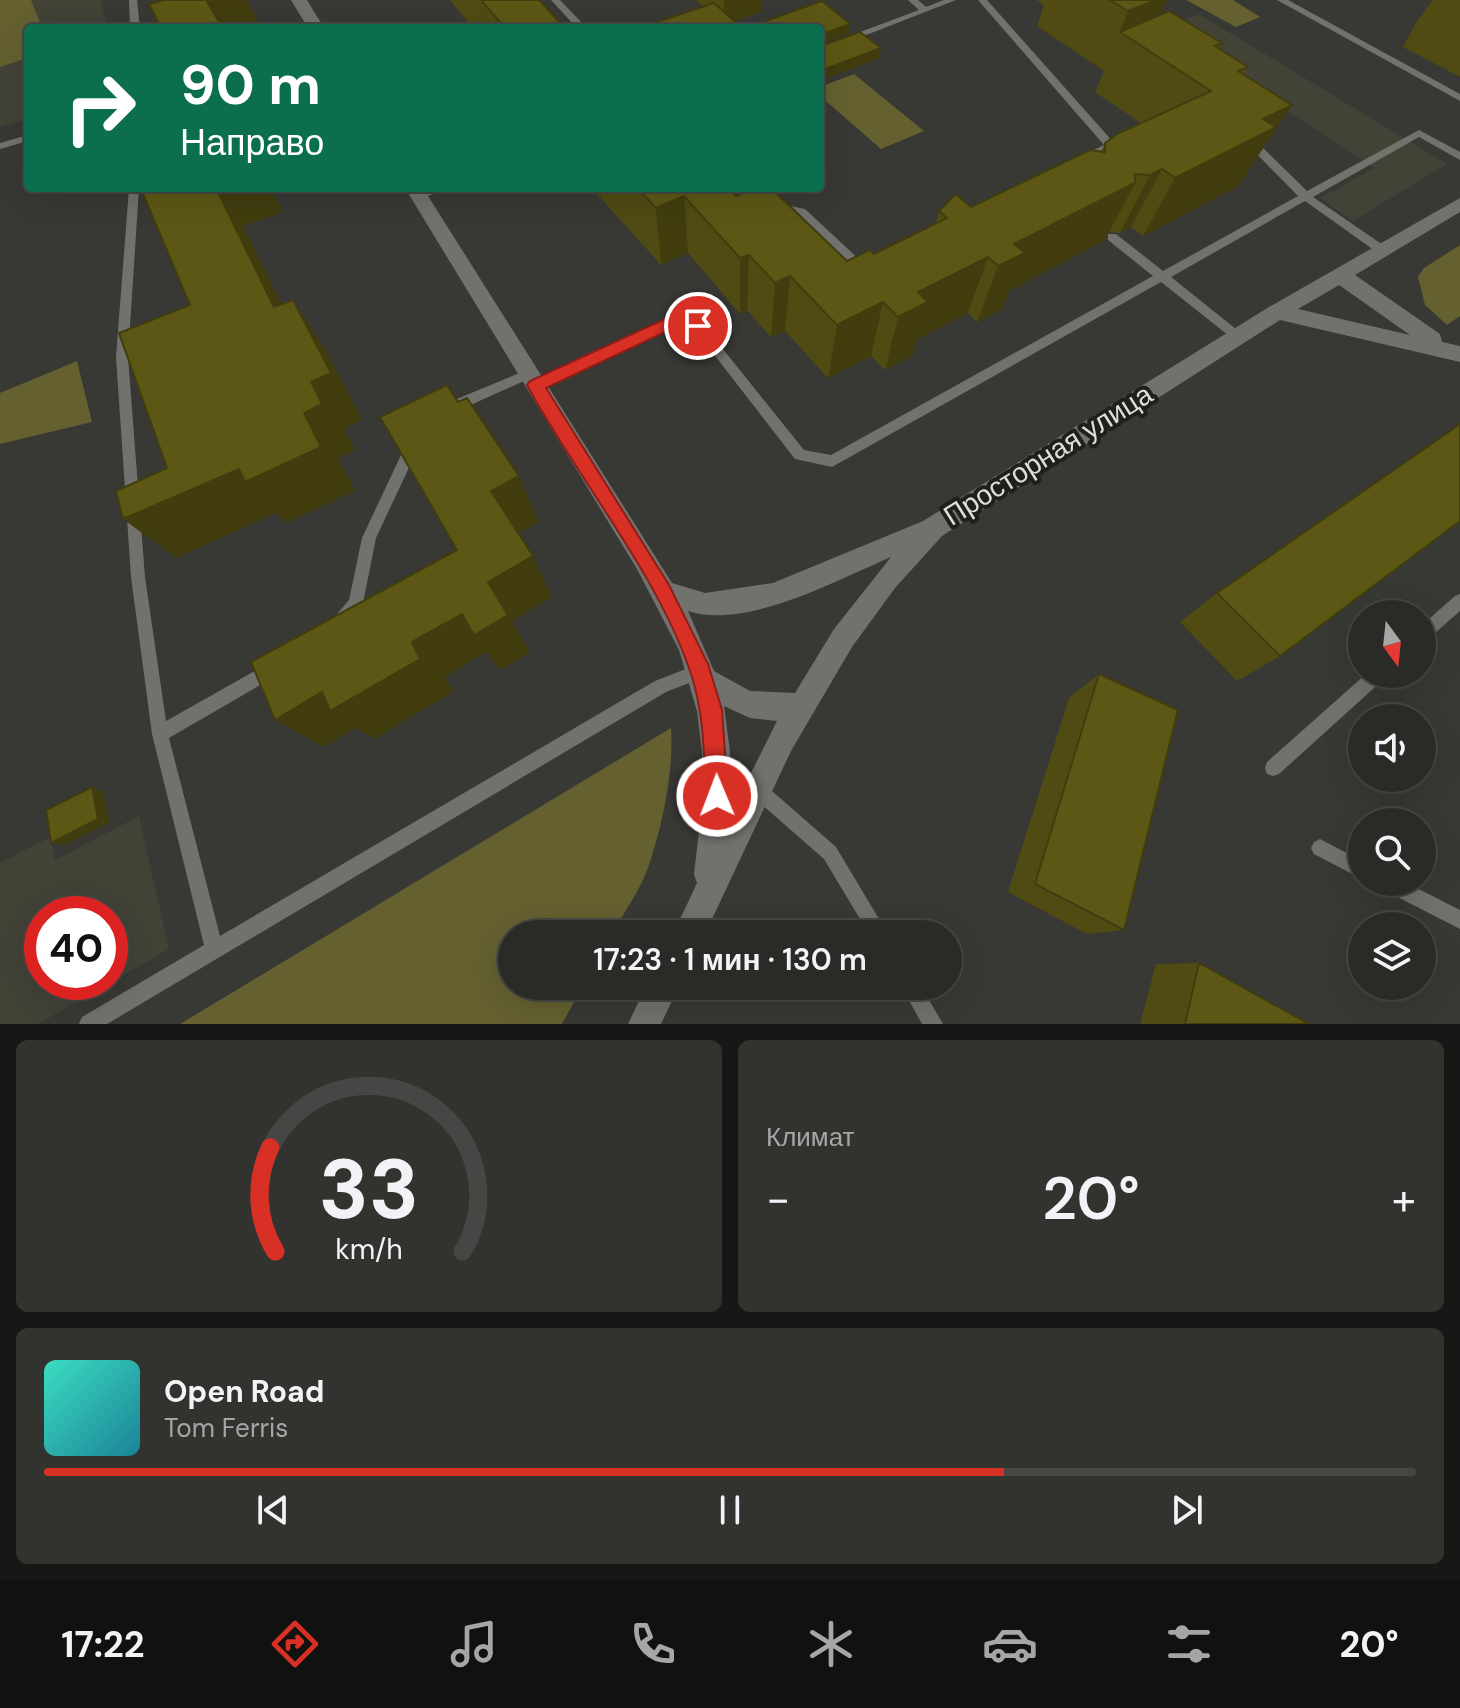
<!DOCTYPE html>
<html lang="ru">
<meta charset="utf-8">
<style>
:root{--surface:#2a2a27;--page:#32322f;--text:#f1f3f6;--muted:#a5a7a7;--line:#464644;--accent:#d93025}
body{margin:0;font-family:"DM Sans",sans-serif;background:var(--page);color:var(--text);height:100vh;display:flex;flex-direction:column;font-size:30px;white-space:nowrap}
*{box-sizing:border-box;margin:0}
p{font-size:26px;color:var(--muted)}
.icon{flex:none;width:44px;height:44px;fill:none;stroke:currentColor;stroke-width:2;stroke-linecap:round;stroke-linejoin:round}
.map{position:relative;height:1024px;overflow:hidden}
.panel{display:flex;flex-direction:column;gap:16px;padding:16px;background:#171715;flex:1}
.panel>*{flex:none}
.guide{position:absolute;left:24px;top:24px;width:800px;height:168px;border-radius:8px;box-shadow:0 8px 32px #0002,0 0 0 2px var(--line);background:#0b6e4f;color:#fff;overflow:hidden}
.needle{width:52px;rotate:165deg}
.fabs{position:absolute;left:1348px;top:600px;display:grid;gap:16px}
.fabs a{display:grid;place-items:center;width:88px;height:88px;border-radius:50%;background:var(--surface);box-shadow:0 8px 32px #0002,0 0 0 2px var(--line);font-size:40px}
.speed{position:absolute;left:24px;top:896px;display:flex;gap:16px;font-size:40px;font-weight:700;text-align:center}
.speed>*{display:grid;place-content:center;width:104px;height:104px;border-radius:50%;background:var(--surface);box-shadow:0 8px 32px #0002,0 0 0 2px var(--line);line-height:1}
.speed .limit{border:12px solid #d22;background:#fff;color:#111}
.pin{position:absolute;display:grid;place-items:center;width:68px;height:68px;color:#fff;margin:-34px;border:4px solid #fff;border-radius:50%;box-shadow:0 2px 8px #0007}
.me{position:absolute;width:88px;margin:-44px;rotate:359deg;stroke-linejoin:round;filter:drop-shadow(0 0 6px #0008)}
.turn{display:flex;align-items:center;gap:28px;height:168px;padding:0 24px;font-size:36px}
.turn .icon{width:104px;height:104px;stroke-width:2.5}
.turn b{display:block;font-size:56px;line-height:68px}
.big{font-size:60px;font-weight:600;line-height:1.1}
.panel .card{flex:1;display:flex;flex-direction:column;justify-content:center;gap:12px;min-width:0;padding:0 28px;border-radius:12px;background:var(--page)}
.panel .dial{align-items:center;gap:0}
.dial svg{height:208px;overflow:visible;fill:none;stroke:var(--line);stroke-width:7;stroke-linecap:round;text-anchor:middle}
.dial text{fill:var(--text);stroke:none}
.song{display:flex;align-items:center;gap:24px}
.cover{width:96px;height:96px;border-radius:12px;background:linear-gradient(135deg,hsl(170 70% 55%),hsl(190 70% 35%))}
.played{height:8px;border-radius:4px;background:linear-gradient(90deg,var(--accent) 70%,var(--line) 70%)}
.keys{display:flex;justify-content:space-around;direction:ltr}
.heat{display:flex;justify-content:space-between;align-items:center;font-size:44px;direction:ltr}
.panel .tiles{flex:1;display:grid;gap:16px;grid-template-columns:1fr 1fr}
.card:last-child{grid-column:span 2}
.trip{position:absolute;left:498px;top:920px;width:464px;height:80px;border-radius:40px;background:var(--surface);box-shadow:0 8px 32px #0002,0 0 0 2px var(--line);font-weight:600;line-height:80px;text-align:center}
.dock{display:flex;height:128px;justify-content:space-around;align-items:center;background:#111110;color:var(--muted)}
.dock .icon{width:56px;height:56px}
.dock .current{color:var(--accent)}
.dock b{font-size:36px;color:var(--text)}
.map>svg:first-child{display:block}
.built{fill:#424237;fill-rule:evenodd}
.green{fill:#646030}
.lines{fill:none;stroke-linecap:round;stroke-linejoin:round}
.lane{fill:#71716d;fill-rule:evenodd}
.secondary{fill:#71716d;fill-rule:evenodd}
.wall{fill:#504b13}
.shaded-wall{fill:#413d0f}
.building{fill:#5d5716;stroke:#413d0f;stroke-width:2}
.route{fill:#d93025;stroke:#8d1f18;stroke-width:2}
.labels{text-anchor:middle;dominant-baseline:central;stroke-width:8;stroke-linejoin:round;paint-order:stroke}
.street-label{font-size:28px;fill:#ddddda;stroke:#1f1f1d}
</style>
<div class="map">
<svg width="1460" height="1024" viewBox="0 0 1460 1024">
<rect width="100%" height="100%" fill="#383834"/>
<path class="built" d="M0,0H101L107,28H28V119L0,127Z
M1199,14L1447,164L1353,221L1320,198L1375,168L1161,30Z
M139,816L169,949L38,1024H0V863L50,837L55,860ZM110,914V982H42V914Z"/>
<path class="green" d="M0,0H31L42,28H28V58L0,67Z
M1186,0H1233L1260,17L1236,27Z
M854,74L924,131L881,149L820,96V87Z
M1460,245V316L1447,325L1425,305L1418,277L1424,268Z
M77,361L92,422L0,444V393Z
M671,728C674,772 662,827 648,868C640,891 623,913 612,934H512V986H583L562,1024H180Z"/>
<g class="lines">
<path class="lane" d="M129,0H137L140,28H130Z
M551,0H560L587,28H577Z
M908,0H918L926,7L944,0H956L820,53V47L919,10Z
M978,0H987L1115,144V148L1085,162H1077V158L1104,145Z
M1277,0H1288L1460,94V101Z
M1419,130L1460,152V160L1419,137L1313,197L1386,247V253H1378L1305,201L1171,277L1241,333L1243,336L1241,339H1233L1161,282L832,467L795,459L695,330H666L540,389L536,390L530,385L532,381L661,322L698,321L702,323L804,450L831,455L1153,276L1108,240V234H1116L1163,271L1298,196L1246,143V139H1254L1307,191Z
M28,135V141L0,149V143Z
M129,188H139L128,357L145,577L166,721L267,664L273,661L279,664L281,669L279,674L169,738L220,936L655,681L701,663L707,666L709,671L707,676L666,692L107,1024H79L82,1017L204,945L152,734L131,577L116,357Z
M430,188H446L419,200L414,196Z
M738,188H749L761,200L805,209L862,262H869V268L860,271L856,270L798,215L753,206Z
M529,369L533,371L535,374L533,377L457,411L452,412L446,407L447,403Z
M414,437L421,442L376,538L363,603L345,625L340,627L335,625L332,620L349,600L362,538L409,438Z
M1460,594V611L1427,640L1422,642V625L1455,596Z
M1366,674H1386L1384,679L1279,774L1273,776L1267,774L1265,768L1267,762Z
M758,782L764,784L836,847L888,934H869L824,859L752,796L750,790L752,784Z
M1320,839L1362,861V879L1314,854L1311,848L1314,842Z
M1377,882H1405L1460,910V929L1380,888Z
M901,986H921L943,1024H922Z"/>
<path class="secondary" d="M291,0H307L324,28H308Z
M405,188H423L672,583L705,593L773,583L923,521L1269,307L1460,198V212L1355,275L1440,334L1442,342L1460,346V362L1280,320L942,536L895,588L852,647L791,751L705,934H673L697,883L694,874L701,813L702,752L697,711L679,650L637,569ZM1339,285L1410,335L1298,309ZM891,557L834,629L795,693L750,691L714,671L688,611C746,630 837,580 891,557ZM724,706L750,718L777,721L730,815V752Z
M646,986H679L661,1024H628Z"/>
</g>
<path class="wall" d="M450,0H539L563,28H473Z
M696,0H761V12L735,21L703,6Z
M1037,0H1167L1160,15L1222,43L1219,49L1248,67L1243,75L1254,164L1252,165L1238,186L1143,236L1131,227L1120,233L1109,232L1105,240L1009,291L1002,309L977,322L968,313L917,339L912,356L885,370L871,356L828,378L785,331L771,337L747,310L740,314L688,253L661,265L597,194L596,188H729L736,196L847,261L874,254L936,224L939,211L971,207L1101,152L1105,143L1141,123L1095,92L1104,71L1037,26L1044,5Z
M1433,0H1460V77L1403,47L1415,24Z
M1217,593L1280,656L1237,681L1180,622Z
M1099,674L1124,930L1087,934L1008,892L1069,698Z
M1199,963L1309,1024H1140L1156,964Z"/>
<path class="shaded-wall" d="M206,0H247L261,28H221Z
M724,0H761V12L724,25Z
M1156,0H1167L1145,48L1120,32L1128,11Z
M850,24L849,33L820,44V35Z
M881,48L879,58L820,81V71Z
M1292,105L1238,186L1143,236L1175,178L1263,119Z
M1162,169L1131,227L1120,233L1150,175Z
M1135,183L1105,240L1009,291L1002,309L977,322L998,266L1014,244Z
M216,188H270L283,212L243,226L308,357L274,307Z
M684,196L688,253L661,265L656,208Z
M749,255L747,310L740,314V258Z
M988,257L968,313L917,339L912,356L885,370L898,317L918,292Z
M790,276L785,331L771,337L775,283Z
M293,300L326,350L362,420L344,429L355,450L338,458L355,491L286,523L276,513L176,558L123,519L304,413L311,382Z
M883,302L871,356L828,378L837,325Z
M519,476L539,522L514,536L491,491Z
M533,556L552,597L512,621L530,652L500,670L486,652L445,677L453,692L374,739L356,728L324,747L275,720L412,642L488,582Z
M92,787L103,791L110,822L64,845L51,843Z"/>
<path class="building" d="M164,0H206L223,28H161L149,4Z
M481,0H539L563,26L557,28H505Z
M1110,0H1156L1128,11Z
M822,1L850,24L820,35V28H770L763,22Z
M714,3L742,28H639Z
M1169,11L1222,43L1215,46L1248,67L1238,71L1292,105L1263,119L1276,127L1175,178L1162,169L1150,175L1135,174V183L1014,244L1025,253L998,266L988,257L918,292L928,302L898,317L883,302L837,325L790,276L775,283L749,255L740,258L684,196L656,208L637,188H729L736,196L755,188H771L847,261L870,250L874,254L947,218L939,211L956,194L971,207L1090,150L1105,152V143L1117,134L1211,91L1120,32Z
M860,32L881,48L820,71V46Z
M144,188H216L274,307L293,300L331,373L311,382L322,404L304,413L321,447L245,482L239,469L123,519L116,491L167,468L119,333L190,305L141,189Z
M447,385L458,402L467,398L519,476L491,491L533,556L488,582L508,615L474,635L462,614L412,642L420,659L330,711L322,692L275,720L251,662L457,550L380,417Z
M1460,424V521L1280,656L1217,593Z
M1099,674L1178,710L1124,930L1035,884Z
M92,787L98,819L51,843L46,810Z
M1199,963L1309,1024H1185Z"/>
<path class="route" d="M665,319L698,320L706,326L698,332L667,331L546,388L669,585L708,664L722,710L728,796L725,804L717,807L709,804L706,796C704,755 704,713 691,674C658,574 577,478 527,385L530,381Z"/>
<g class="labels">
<g class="street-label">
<text transform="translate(1048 455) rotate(-32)">Просторная улица</text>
</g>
</g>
</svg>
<div class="fabs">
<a><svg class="needle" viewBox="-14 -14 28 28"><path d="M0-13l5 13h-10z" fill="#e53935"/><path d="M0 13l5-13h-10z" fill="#a5a7a7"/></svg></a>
<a><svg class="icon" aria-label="sound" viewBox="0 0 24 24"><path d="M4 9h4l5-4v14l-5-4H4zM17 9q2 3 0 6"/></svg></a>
<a><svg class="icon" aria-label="search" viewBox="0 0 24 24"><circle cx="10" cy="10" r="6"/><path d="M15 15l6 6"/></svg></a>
<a><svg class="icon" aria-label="layers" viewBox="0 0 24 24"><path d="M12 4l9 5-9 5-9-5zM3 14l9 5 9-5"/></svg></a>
</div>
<div class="speed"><div class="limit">40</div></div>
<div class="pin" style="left:698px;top:326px;background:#d93025"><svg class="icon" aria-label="arrive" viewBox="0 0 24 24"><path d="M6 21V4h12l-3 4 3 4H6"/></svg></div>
<svg class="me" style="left:717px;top:796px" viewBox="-20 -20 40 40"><circle r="17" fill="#d93025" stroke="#fff" stroke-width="3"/><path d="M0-11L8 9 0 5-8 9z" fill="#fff"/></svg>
<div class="trip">17:23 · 1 мин · 130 m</div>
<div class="guide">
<div class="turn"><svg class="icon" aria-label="right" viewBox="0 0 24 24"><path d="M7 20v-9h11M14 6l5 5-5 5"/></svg><div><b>90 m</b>Направо</div></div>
</div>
</div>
<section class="panel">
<div class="tiles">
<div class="card dial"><svg viewBox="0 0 100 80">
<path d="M14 69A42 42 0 1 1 86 69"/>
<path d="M14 69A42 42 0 0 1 12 29" stroke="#d93025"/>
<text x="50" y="56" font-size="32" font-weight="700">33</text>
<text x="50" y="72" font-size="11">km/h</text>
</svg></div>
<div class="card"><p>Климат</p>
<div class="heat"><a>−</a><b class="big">20°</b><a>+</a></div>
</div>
<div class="card">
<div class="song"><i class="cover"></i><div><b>Open Road</b><p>Tom Ferris</p></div></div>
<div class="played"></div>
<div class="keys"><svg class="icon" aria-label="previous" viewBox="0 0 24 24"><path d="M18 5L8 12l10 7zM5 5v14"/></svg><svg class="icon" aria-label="pause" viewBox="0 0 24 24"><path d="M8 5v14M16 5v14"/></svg><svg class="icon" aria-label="next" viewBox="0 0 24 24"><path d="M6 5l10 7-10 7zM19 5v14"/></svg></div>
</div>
</div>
</section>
<nav class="dock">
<b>17:22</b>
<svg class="icon current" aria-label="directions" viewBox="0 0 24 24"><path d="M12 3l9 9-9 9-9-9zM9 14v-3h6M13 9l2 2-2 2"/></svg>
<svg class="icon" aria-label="music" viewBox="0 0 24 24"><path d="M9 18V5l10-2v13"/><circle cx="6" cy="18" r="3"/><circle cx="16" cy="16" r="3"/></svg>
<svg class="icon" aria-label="phone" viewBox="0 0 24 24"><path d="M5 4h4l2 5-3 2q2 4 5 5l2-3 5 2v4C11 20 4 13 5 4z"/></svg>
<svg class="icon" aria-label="climate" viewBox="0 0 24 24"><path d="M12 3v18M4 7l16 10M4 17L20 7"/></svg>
<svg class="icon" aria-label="car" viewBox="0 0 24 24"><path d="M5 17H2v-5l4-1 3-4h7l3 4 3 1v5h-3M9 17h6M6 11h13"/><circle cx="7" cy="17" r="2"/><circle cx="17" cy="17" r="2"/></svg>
<svg class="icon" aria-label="filters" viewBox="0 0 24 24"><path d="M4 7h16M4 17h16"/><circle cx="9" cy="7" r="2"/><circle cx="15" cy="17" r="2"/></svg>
<b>20°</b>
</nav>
